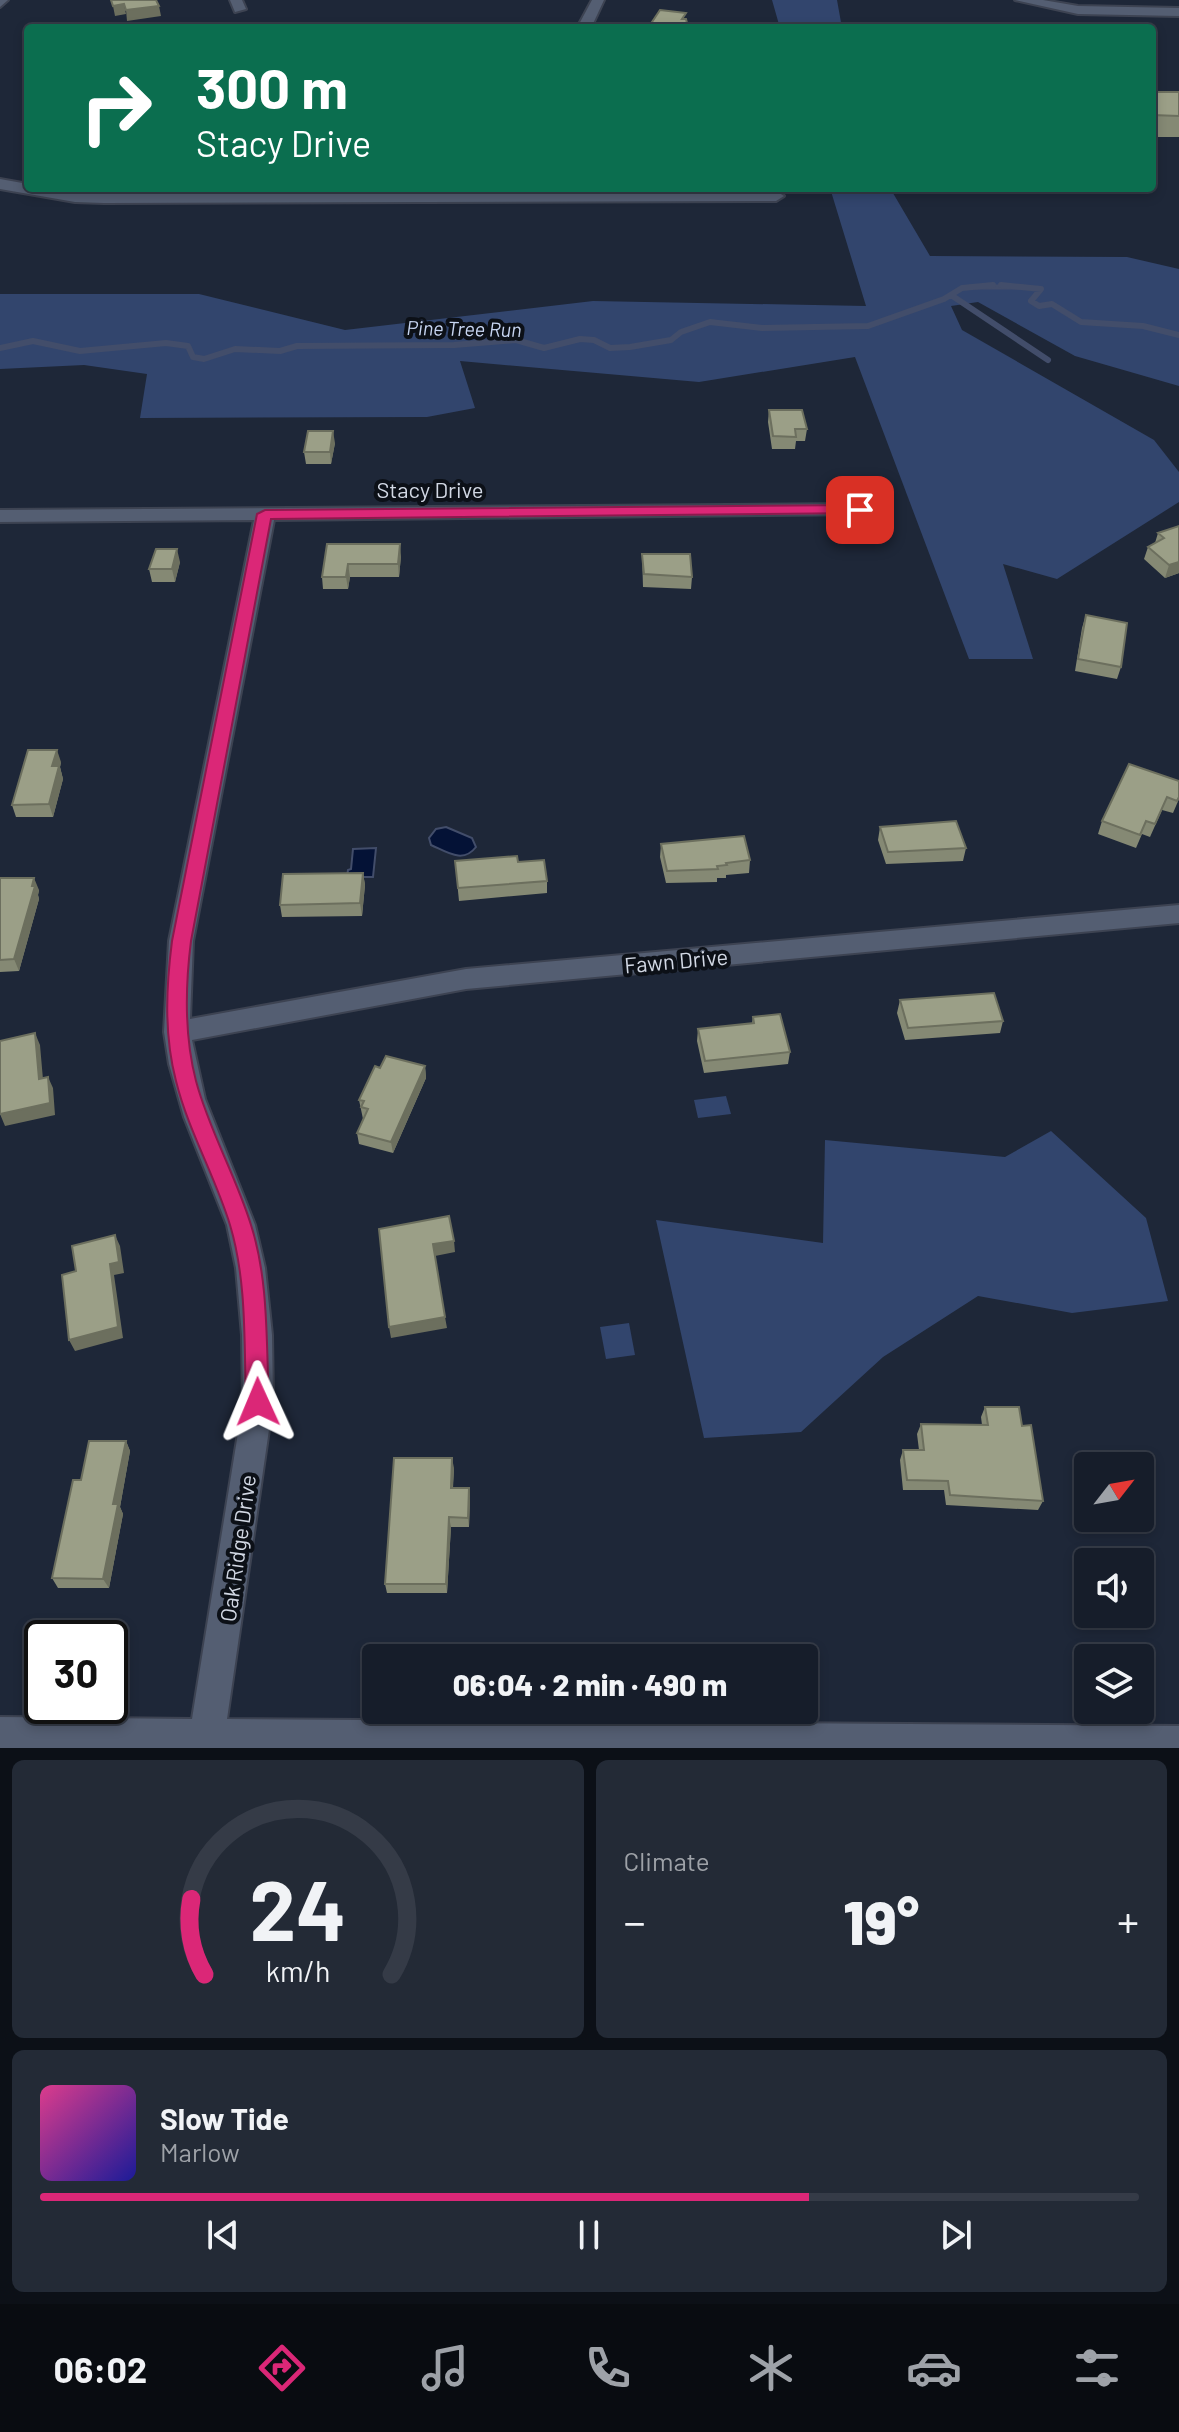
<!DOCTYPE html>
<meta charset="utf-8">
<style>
:root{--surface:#161d2a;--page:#232a36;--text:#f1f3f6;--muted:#9ea2a8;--line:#353b47;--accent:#db2777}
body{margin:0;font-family:Barlow,sans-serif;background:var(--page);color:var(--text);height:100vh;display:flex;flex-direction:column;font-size:30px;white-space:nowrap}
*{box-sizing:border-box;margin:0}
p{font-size:26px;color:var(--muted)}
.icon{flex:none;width:44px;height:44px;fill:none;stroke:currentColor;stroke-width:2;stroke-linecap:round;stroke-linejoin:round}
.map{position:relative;height:1748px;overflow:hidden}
.sheet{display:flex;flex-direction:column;gap:12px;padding:12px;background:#0c1017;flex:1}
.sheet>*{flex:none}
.hud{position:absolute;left:24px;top:24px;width:1132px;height:168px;border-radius:8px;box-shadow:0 4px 12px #0003,0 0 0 2px var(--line);background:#0b6e4f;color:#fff;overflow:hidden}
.needle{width:52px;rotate:59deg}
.fabs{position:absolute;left:1074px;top:1452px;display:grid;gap:16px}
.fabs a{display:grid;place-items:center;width:80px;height:80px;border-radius:8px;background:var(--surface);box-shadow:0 4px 12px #0003,0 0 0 2px var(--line);font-size:40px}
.speed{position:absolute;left:24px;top:1620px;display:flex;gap:16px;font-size:40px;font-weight:700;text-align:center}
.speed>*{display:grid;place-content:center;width:104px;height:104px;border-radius:50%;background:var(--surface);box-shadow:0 4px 12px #0003,0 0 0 2px var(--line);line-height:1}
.speed .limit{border:4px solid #111;border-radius:12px;background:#fff;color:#111}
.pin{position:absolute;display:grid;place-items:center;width:68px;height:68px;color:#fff;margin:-34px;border-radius:16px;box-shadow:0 4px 12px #0006}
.me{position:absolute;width:88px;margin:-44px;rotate:359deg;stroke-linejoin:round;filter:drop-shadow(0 0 6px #0008)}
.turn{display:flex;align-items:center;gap:28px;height:168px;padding:0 40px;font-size:36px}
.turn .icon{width:104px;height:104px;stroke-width:2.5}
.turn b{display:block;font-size:56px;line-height:68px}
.big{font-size:60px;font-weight:800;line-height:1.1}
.sheet .widget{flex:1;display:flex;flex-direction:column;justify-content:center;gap:12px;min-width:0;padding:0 28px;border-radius:12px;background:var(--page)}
.sheet .dial{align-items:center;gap:0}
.dial svg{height:208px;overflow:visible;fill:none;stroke:var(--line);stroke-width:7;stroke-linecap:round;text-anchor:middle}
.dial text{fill:var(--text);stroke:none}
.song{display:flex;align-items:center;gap:24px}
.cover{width:96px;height:96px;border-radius:12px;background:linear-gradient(135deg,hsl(330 70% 55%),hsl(240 70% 35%))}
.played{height:8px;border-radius:4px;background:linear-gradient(90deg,var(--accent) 70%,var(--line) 70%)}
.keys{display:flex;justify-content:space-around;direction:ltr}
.heat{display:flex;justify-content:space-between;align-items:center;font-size:44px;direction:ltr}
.sheet .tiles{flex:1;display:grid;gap:12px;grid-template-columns:1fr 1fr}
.widget:last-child{grid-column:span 2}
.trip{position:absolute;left:362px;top:1644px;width:456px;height:80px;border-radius:8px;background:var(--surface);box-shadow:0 4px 12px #0003,0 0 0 2px var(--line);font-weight:800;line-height:80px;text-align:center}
.tabs{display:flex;height:128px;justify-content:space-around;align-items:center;background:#090c11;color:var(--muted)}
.tabs .icon{width:56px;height:56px}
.tabs .current{color:var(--accent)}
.tabs b{font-size:36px;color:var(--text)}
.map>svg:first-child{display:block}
.green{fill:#32456d}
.water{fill:#041236;stroke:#424d6a;stroke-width:2}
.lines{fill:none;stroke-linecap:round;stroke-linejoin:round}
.stream-far1{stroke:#424d6a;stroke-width:5}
.stream{stroke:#424d6a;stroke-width:6}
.minor-casing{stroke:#3d4352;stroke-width:4}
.minor{fill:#545e72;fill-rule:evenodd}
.wall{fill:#858974}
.shaded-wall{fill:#6c6f5e}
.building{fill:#9b9f87;stroke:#6c6f5e;stroke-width:2}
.route{fill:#db2777;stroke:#8e194d;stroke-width:2}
.labels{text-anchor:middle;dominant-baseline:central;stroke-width:8;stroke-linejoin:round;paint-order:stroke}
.far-water-label{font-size:20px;font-style:italic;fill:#c7d5f1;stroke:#0c1017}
.street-label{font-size:22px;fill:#d2d8e4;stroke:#0c1017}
</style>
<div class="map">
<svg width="1179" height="1748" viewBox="0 0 1179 1748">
<rect width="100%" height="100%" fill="#1e2738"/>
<path class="green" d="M772,0H837L842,28H780Z
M830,188H890L930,256L1127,257L1179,269V386L1075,356L978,302L951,306L962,330L1154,440L1179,472V502L1057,579L1003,564L1033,659H969L855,357L699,382L460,361L475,408L427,417L140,418L147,374L84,365L0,369V294H199L345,330L593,301L866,306Z
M726,1096L731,1114L698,1118L694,1100Z
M1051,1131L1146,1218L1168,1301L1072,1313L978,1296L883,1357L801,1432L704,1438L656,1220L823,1243L825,1140L1005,1157Z
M629,1323L635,1355L606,1359L600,1327Z"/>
<path class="water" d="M446,827L472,838L476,847C463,864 447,852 431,845L429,838L436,829Z
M376,848L373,877H347L348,870L351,869L353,849Z"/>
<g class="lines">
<path class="stream-far1" d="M970,287H1023"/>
<path class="stream" d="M1001,285L1041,289L1031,301L1039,306L1052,304L1081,322L1143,326L1179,335
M951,295L1048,360
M0,348L33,341L80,351L166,343L188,346L193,357L204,359L235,349L280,351L297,346L454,345L516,340L544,348L580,339L594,340L610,348L630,347L671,340L681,332L710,322L762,328L868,326L944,299L962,288L993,285"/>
<defs>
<path id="minor" d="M0,0H8L0,7Z
M230,0H242L246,9L235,12Z
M592,0H604L591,28H577Z
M1015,0H1043L1078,6L1179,8V16L1078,14Z
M0,179L28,184V188L104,193L776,191L784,196L776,201L104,203L75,202L0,189Z
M860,504L867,506L870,510L867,514L274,520L193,941L190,1019L466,969L1179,905V923L466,989L192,1040L205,1099L255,1225L265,1268L272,1335L273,1402L227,1719L1179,1726V1748H0V1717L192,1719L243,1402L242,1335L236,1268L227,1225L184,1117L169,1064L164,1032L169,941L254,520L0,522V510Z"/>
</defs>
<use href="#minor" class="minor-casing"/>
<use href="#minor" class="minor"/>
</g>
<path class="wall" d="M1152,92H1179V137H1152Z
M769,410L807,429L805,441H796L795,449H772L768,422Z
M335,443L331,464H306L304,452Z
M1179,526V573L1165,578L1144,559L1148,547L1155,543L1158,533Z
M327,544L401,556L399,577H350L348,589H323L322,577Z
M642,554L692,577L691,589L643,587Z
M180,562L175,582H152L149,569Z
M1086,615L1121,667L1117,679L1075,671L1082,628Z
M61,762L60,767L63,779L53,817H16L12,805Z
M1129,764L1179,799L1173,813L1162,810L1150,837L1142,834L1136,848L1098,834L1102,821Z
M880,827L966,848L963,861L886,864L878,840Z
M661,844L750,860L749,873L726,875V878H717V882L666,883L660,857Z
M455,861L518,862L547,881V893L459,901Z
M363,873L365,885L362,916L282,917L280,905Z
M0,878L39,890L38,895L39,899L19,971L0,972Z
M900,1000L1003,1021L1000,1033L905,1040L897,1013Z
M753,1017L790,1052L788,1064L704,1073L697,1041L698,1029L752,1023Z
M425,1066L426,1078L393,1153L359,1144L357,1133L363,1119L359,1100L380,1068Z
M985,1407L1022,1426L1043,1501L1038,1510L946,1505L944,1490H903L900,1460L903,1450H919L917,1434L921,1424L982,1425L981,1417Z
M126,1441L130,1451L120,1507L123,1514L109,1588H58L52,1578L81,1480Z
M454,1468L453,1488H469L470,1498L469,1527H451L447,1593H387L385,1584Z"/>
<path class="shaded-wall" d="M124,4L126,14L115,16L113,6Z
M159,6L161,16L127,21L126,10Z
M333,431L335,443L331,464L330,452Z
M400,544L401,556L399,577L398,564Z
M177,549L180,562L175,582L172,569Z
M1179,562V573L1165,578L1169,565Z
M348,564L350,577L348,589L346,577Z
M57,750L61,762L60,767L63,779L53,817L49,804L52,766Z
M363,873L365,885L362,916L360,903Z
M34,878L39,890L38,895L39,899L19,971L14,959Z
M35,1033L40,1045L44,1091L39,1079Z
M425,1066L426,1078L393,1153L391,1142Z
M48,1077L53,1088L55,1115L5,1126L0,1114Z
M115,1235L120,1246L124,1273L114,1275L123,1338L75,1351L69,1340L110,1264Z
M454,1241L455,1252L435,1256L433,1244Z
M445,1317L447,1328L391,1338L389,1327Z
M126,1441L130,1451L120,1507L123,1514L109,1588L103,1579L113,1504Z
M452,1458L454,1468L452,1498L451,1488Z
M469,1488L470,1498L469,1527L468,1518Z
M449,1517L451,1527L447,1593L446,1584Z"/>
<path class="building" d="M111,0H156L159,6L126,10L124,4L113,6Z
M660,10L686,13L682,19H686L687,23L683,28H648Z
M1152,92H1179V116L1152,115Z
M769,410H802L807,429H795L796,437L773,436Z
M308,431H333L330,452H304Z
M1179,526V562L1169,565L1148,547L1164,538L1158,533Z
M327,544H400L398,564H348L346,577H322Z
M156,549H177L172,569H149Z
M642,554H690L692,577L644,574Z
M1086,615L1127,623L1121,667L1078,659Z
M28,750H57L52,766H59L49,804L12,805Z
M1129,764L1179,781V797L1177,801L1167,797L1155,824L1146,821L1140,835L1102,821Z
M956,821L966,848L888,852L880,827Z
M744,836L750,860L726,863L727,865L717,866L718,869L667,871L661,844Z
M517,856L518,862L544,860L547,881L458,888L455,861Z
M363,873L360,903L280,905L283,874Z
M0,878H34L32,886H35L14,959L0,960Z
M994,993L1003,1021L908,1028L900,1000Z
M780,1014L790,1052L705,1061L698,1029L754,1023L753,1017Z
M35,1033L39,1079L48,1077L50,1103L0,1114V1041Z
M386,1056L425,1066L391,1142L357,1133L368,1109L361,1107L364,1101L359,1100L375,1066L380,1068Z
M449,1216L454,1241L433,1244L445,1317L389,1327L379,1229Z
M115,1235L119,1262L110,1264L118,1327L69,1340L62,1275L76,1271L72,1246Z
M985,1407H1019L1022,1426L1031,1425L1043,1501L950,1495L948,1481L907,1480L903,1450H924L921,1424L988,1425Z
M89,1441H126L113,1504H118L103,1579L52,1578L73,1480H81Z
M394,1458H452L451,1488H469L468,1518L449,1517L446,1584H385Z"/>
<path class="route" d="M860,505L865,506V513L271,519L191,941C185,988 184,1035 196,1081C209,1130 236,1176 251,1225C269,1281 266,1343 269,1402L266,1409L258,1413L250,1409L246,1402C244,1344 247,1281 230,1225C215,1176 188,1130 176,1081C164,1035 166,988 172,941L257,514L265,510Z"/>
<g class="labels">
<g class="far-water-label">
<text transform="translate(464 328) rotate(1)">Pine Tree Run</text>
</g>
<g class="street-label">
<text x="430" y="489">Stacy Drive</text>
<text transform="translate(676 960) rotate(-5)">Fawn Drive</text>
<text transform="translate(237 1548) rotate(-82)">Oak Ridge Drive</text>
</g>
</g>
</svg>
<div class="fabs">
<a><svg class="needle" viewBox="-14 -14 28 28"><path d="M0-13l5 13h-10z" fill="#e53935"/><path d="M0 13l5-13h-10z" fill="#9ea2a8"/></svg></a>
<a><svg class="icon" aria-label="sound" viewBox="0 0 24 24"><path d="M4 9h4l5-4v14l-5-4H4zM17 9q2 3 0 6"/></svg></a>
<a><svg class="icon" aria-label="layers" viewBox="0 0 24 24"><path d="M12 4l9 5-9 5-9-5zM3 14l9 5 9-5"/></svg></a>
</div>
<div class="speed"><div class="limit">30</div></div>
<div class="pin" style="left:860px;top:510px;background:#d93025"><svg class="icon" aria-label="arrive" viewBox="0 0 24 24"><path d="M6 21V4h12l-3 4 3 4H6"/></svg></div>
<svg class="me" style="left:258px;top:1402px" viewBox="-20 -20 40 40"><path d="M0-17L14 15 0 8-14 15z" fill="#db2777" stroke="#fff" stroke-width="4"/></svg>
<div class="trip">06:04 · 2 min · 490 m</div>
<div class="hud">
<div class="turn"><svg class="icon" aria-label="right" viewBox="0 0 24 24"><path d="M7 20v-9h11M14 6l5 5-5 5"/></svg><div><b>300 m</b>Stacy Drive</div></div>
</div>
</div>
<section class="sheet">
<div class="tiles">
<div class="widget dial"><svg viewBox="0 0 100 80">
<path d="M14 69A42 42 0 1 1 86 69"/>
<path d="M14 69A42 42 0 0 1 9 40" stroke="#db2777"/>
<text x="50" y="56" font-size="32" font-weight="700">24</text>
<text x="50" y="72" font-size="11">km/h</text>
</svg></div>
<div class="widget"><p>Climate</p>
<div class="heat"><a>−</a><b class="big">19°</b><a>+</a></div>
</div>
<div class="widget">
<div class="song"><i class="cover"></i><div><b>Slow Tide</b><p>Marlow</p></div></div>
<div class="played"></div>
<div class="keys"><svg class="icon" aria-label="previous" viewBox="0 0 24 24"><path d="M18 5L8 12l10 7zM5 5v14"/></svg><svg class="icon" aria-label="pause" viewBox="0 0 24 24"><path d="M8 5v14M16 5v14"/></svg><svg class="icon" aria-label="next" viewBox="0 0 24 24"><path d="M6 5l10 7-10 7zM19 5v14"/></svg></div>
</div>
</div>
</section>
<nav class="tabs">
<b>06:02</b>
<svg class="icon current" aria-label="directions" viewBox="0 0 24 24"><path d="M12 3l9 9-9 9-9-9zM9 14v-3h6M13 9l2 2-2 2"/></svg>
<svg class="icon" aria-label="music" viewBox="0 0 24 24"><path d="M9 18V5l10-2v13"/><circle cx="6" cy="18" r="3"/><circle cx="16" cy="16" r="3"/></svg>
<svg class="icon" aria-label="phone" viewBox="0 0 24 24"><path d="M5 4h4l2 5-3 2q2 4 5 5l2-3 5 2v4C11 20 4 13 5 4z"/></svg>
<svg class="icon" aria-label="climate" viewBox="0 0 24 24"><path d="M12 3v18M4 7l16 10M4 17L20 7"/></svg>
<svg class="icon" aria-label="car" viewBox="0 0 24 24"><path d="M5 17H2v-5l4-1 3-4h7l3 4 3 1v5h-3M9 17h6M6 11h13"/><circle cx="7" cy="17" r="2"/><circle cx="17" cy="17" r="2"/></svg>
<svg class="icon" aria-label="filters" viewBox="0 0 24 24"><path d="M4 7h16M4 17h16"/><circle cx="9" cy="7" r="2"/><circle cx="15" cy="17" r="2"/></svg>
</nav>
